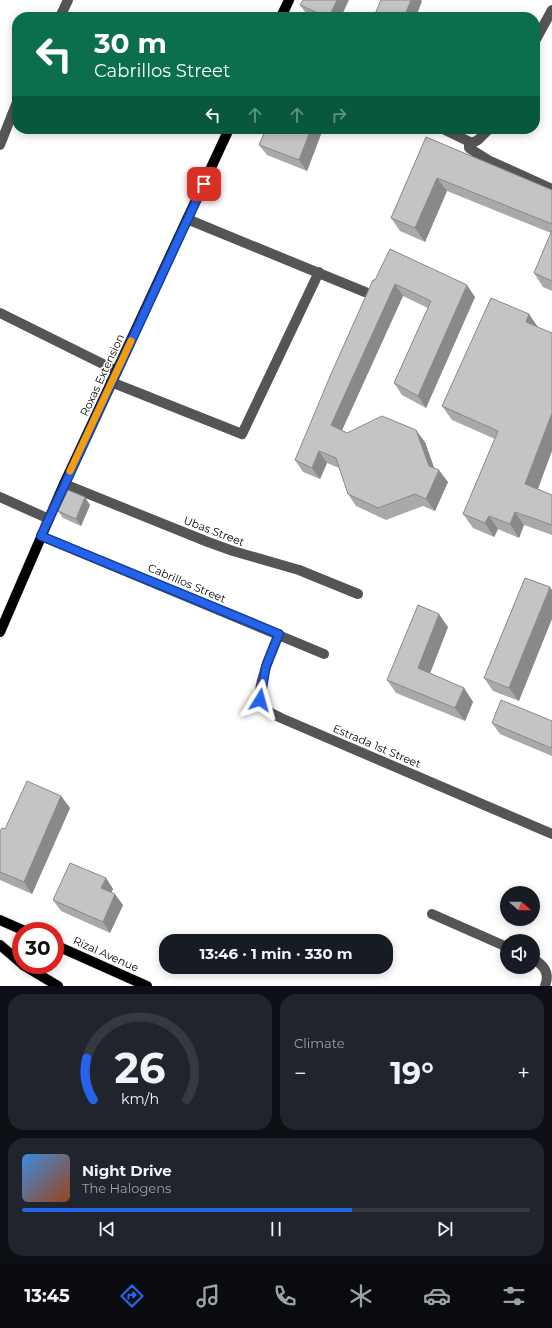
<!DOCTYPE html>
<meta charset="utf-8">
<style>
:root{--surface:#171b24;--page:#20242c;--text:#f1f3f6;--muted:#9ea1a6;--line:#363941;--accent:#2563eb}
body{margin:0;font-family:Montserrat,sans-serif;background:var(--page);color:var(--text);height:100vh;display:flex;flex-direction:column;font-size:15px;white-space:nowrap}
*{box-sizing:border-box;margin:0}
p{font-size:13px;color:var(--muted)}
.icon{flex:none;width:22px;height:22px;fill:none;stroke:currentColor;stroke-width:2;stroke-linecap:round;stroke-linejoin:round}
.map{position:relative;height:986px;overflow:hidden}
.details{display:flex;flex-direction:column;gap:8px;padding:8px;background:#0d0f14;flex:1}
.details>*{flex:none}
.top-card{position:absolute;left:12px;top:12px;width:528px;height:122px;border-radius:16px;box-shadow:0 2px 10px #0003;background:#0b6e4f;color:#fff;overflow:hidden}
.needle{width:26px;rotate:111deg}
.buttons{position:absolute;left:500px;top:886px;display:grid;gap:8px}
.buttons a{display:grid;place-items:center;width:40px;height:40px;border-radius:50%;background:var(--surface);box-shadow:0 2px 10px #0003;font-size:20px}
.speed{position:absolute;left:12px;top:922px;display:flex;gap:8px;font-size:20px;font-weight:700;text-align:center}
.speed>*{display:grid;place-content:center;width:52px;height:52px;border-radius:50%;background:var(--surface);box-shadow:0 2px 10px #0003;line-height:1}
.speed .limit{border:6px solid #d22;background:#fff;color:#111}
.pin{position:absolute;display:grid;place-items:center;width:34px;height:34px;color:#fff;margin:-17px;border-radius:8px;box-shadow:0 2px 6px #0006}
.me{position:absolute;width:44px;margin:-22px;rotate:8deg;stroke-linejoin:round;filter:drop-shadow(0 0 3px #0008)}
.turn{display:flex;align-items:center;gap:14px;height:84px;padding:0 16px;font-size:18px}
.turn .icon{width:52px;height:52px;stroke-width:2.5}
.turn b{display:block;font-size:28px;line-height:34px}
.lanes{display:flex;align-items:center;height:38px;padding:0 16px;background:#0003;justify-content:center;gap:20px;direction:ltr}
.lanes .off{opacity:.35}
.big{font-size:30px;font-weight:700;line-height:1.1}
.details .tile{flex:1;display:flex;flex-direction:column;justify-content:center;gap:6px;min-width:0;padding:0 14px;border-radius:16px;background:var(--page)}
.details .dial{align-items:center;gap:0}
.dial svg{height:104px;overflow:visible;fill:none;stroke:var(--line);stroke-width:7;stroke-linecap:round;text-anchor:middle}
.dial text{fill:var(--text);stroke:none}
.song{display:flex;align-items:center;gap:12px}
.cover{width:48px;height:48px;border-radius:6px;background:linear-gradient(135deg,hsl(210 70% 55%),hsl(20 70% 35%))}
.played{height:4px;border-radius:2px;background:linear-gradient(90deg,var(--accent) 65%,var(--line) 65%)}
.keys{display:flex;justify-content:space-around;direction:ltr}
.heat{display:flex;justify-content:space-between;align-items:center;font-size:22px;direction:ltr}
.details .tiles{flex:1;display:grid;gap:8px;grid-template-columns:1fr 1fr}
.tile:last-child{grid-column:span 2}
.trip{position:absolute;left:159px;top:934px;width:234px;height:40px;border-radius:16px;background:var(--surface);box-shadow:0 2px 10px #0003;font-weight:700;line-height:40px;text-align:center}
.tab-bar{display:flex;height:64px;justify-content:space-around;align-items:center;background:#090b0e;color:var(--muted)}
.tab-bar .icon{width:28px;height:28px}
.tab-bar .current{color:var(--accent)}
.tab-bar b{font-size:18px;color:var(--text)}
.map>svg:first-child{display:block}
.lines{fill:none;stroke-linecap:round;stroke-linejoin:round}
.major-casing{stroke:#dbdbdb;stroke-width:11}
.minor{stroke:#555;stroke-width:10}
.major{stroke:#000;stroke-width:10}
.wall{fill:#a9a9a9}
.shaded-wall{fill:#898989}
.building{fill:#c4c4c4;stroke:#898989}
.route-casing{stroke:#184099;stroke-width:10}
.route{stroke:#2563eb;stroke-width:7}
.slow{stroke:#f59e0b;stroke-width:7}
.labels{text-anchor:middle;dominant-baseline:central;stroke-width:3;stroke-linejoin:round;paint-order:stroke}
.street-label{font-size:11px;fill:#000;stroke:#fff}
</style>
<div class="map">
<svg width="552" height="986" viewBox="0 0 552 986">
<rect width="100%" height="100%" fill="#fff"/>
<g class="lines">
<defs>
<path id="major" d="M281,17L289,0
M0,632L64,484L229,129
M0,920L25,931
M0,945L21,963
M55,945L147,986
M23,965L58,986"/>
</defs>
<use href="#major" class="major-casing"/>
<path class="minor" d="M60,17L68,0
M535,41L552,10
M443,129L472,143L478,140L489,129
M469,143V148L488,160L552,189
M0,145L17,102
M187,219L365,292
M0,313L117,371
M111,382L242,434L319,272
M64,484L208,542L233,551L299,570L358,594
M0,497L49,519
M41,536L324,654
M279,634C273,648 256,687 260,700C263,710 273,714 281,718L552,834
M432,914L507,947
M533,959C544,965 550,973 545,986"/>
<use href="#major" class="major"/>
</g>
<path class="wall" d="M300,5L341,17H310L308,16Z
M266,129H323L307,171L267,155L259,145Z
M426,137L552,190V291L543,287L534,273L551,233L447,191L425,242L400,231L391,218Z
M375,280L475,297L426,408L402,395L394,383L428,308L403,296L342,430L347,433L425,442L434,468L448,482L435,511L423,506L386,520L356,506L348,494L339,468L327,463L320,479L303,472L295,460Z
M529,314L538,489L552,495V535L524,525L519,538L498,529L494,537L473,528L463,514L495,439L452,420L442,406Z
M90,505L81,526L63,518L58,511Z
M525,578L519,701L493,691L484,678Z
M448,627L430,673L464,688L473,702L465,721L396,693L387,680Z
M552,721V756L500,734L492,723Z
M61,796L70,808L32,894L0,880V831L5,829Z
M106,878L113,889L111,892L123,905L110,933L61,911L53,900Z"/>
<path class="shaded-wall" d="M337,0H349L341,17H329Z
M411,0H421L422,1L416,17H404Z
M311,129H323L307,171L299,160Z
M437,178L447,191L425,242L415,228Z
M395,284L403,296L339,437L331,425Z
M467,285L475,297L426,408L418,396Z
M529,314L538,327L526,322Z
M552,413V451L535,497L525,484Z
M416,430L425,442L437,476L439,470L448,482L435,511L426,499L429,466Z
M319,451L327,463L320,479L312,468Z
M85,497L90,505L81,526L76,519Z
M515,512L524,525L519,538L510,524Z
M489,516L498,529L494,537L485,523Z
M550,587L552,590V619L519,701L509,688Z
M439,614L448,627L427,681L418,668Z
M464,688L473,702L465,721L455,708Z
M61,796L70,808L32,894L24,882Z
M106,878L113,889L109,898L101,888Z
M115,894L123,905L110,933L103,922Z"/>
<path class="building" d="M303,0H337L329,17H327L300,5Z
M381,0H411L404,17H381L375,14Z
M266,129H311L299,160L259,145Z
M426,137L552,190V224L437,178L415,228L391,218Z
M552,230V281L534,273Z
M390,249L467,285L418,396L394,383L431,301L395,284L331,425L347,433L382,416L416,430L429,466L439,470L426,499L415,494L378,508L348,494L336,458L319,451L312,468L295,460L331,374L373,280H375Z
M491,298L529,314L526,322L552,333V413L525,484L552,495V525L515,512L510,524L489,516L485,523L463,514L498,431L442,406Z
M68,490L85,497L76,519L58,511Z
M525,578L550,587L509,688L484,678Z
M418,605L439,614L418,668L464,688L455,708L387,680Z
M501,700L552,721V746L551,748L492,723Z
M27,781L61,796L24,882L0,872V831L2,828L5,829Z
M70,863L106,878L101,888L115,894L103,922L53,900Z"/>
<g class="lines">
<defs>
<path id="route" d="M204,184L41,536L279,634L266,666L260,700"/>
</defs>
<use href="#route" class="route-casing"/>
<use href="#route" class="route"/>
<path class="slow" d="M70,471L131,341"/>
</g>
<g class="labels">
<g class="street-label">
<text transform="translate(102 375) rotate(-65)">Roxas Extension</text>
<text transform="translate(214 531) rotate(21)">Ubas Street</text>
<text transform="translate(187 583) rotate(23)">Cabrillos Street</text>
<text transform="translate(377 746) rotate(23)">Estrada 1st Street</text>
<text transform="translate(106 954) rotate(24)">Rizal Avenue</text>
</g>
</g>
</svg>
<div class="buttons">
<a><svg class="needle" viewBox="-14 -14 28 28"><path d="M0-13l5 13h-10z" fill="#e53935"/><path d="M0 13l5-13h-10z" fill="#9ea1a6"/></svg></a>
<a><svg class="icon" aria-label="sound" viewBox="0 0 24 24"><path d="M4 9h4l5-4v14l-5-4H4zM17 9q2 3 0 6"/></svg></a>
</div>
<div class="speed"><div class="limit">30</div></div>
<div class="pin" style="left:204px;top:184px;background:#d93025"><svg class="icon" aria-label="arrive" viewBox="0 0 24 24"><path d="M6 21V4h12l-3 4 3 4H6"/></svg></div>
<svg class="me" style="left:260px;top:700px" viewBox="-20 -20 40 40"><path d="M0-17L14 15 0 8-14 15z" fill="#2563eb" stroke="#fff" stroke-width="4"/></svg>
<div class="trip">13:46 · 1 min · 330 m</div>
<div class="top-card">
<div class="turn"><svg class="icon" aria-label="left" viewBox="0 0 24 24"><path d="M17 20v-9H6M10 6l-5 5 5 5"/></svg><div><b>30 m</b>Cabrillos Street</div></div>
<div class="lanes"><svg class="icon" aria-label="left" viewBox="0 0 24 24"><path d="M17 20v-9H6M10 6l-5 5 5 5"/></svg><svg class="icon off" aria-label="ahead" viewBox="0 0 24 24"><path d="M12 20V5M6 11l6-6 6 6"/></svg><svg class="icon off" aria-label="ahead" viewBox="0 0 24 24"><path d="M12 20V5M6 11l6-6 6 6"/></svg><svg class="icon off" aria-label="right" viewBox="0 0 24 24"><path d="M7 20v-9h11M14 6l5 5-5 5"/></svg></div>
</div>
</div>
<section class="details">
<div class="tiles">
<div class="tile dial"><svg viewBox="0 0 100 80">
<path d="M14 69A42 42 0 1 1 86 69"/>
<path d="M14 69A42 42 0 0 1 9 37" stroke="#2563eb"/>
<text x="50" y="56" font-size="32" font-weight="700">26</text>
<text x="50" y="72" font-size="11">km/h</text>
</svg></div>
<div class="tile"><p>Climate</p>
<div class="heat"><a>−</a><b class="big">19°</b><a>+</a></div>
</div>
<div class="tile">
<div class="song"><i class="cover"></i><div><b>Night Drive</b><p>The Halogens</p></div></div>
<div class="played"></div>
<div class="keys"><svg class="icon" aria-label="previous" viewBox="0 0 24 24"><path d="M18 5L8 12l10 7zM5 5v14"/></svg><svg class="icon" aria-label="pause" viewBox="0 0 24 24"><path d="M8 5v14M16 5v14"/></svg><svg class="icon" aria-label="next" viewBox="0 0 24 24"><path d="M6 5l10 7-10 7zM19 5v14"/></svg></div>
</div>
</div>
</section>
<nav class="tab-bar">
<b>13:45</b>
<svg class="icon current" aria-label="directions" viewBox="0 0 24 24"><path d="M12 3l9 9-9 9-9-9zM9 14v-3h6M13 9l2 2-2 2"/></svg>
<svg class="icon" aria-label="music" viewBox="0 0 24 24"><path d="M9 18V5l10-2v13"/><circle cx="6" cy="18" r="3"/><circle cx="16" cy="16" r="3"/></svg>
<svg class="icon" aria-label="phone" viewBox="0 0 24 24"><path d="M5 4h4l2 5-3 2q2 4 5 5l2-3 5 2v4C11 20 4 13 5 4z"/></svg>
<svg class="icon" aria-label="climate" viewBox="0 0 24 24"><path d="M12 3v18M4 7l16 10M4 17L20 7"/></svg>
<svg class="icon" aria-label="car" viewBox="0 0 24 24"><path d="M5 17H2v-5l4-1 3-4h7l3 4 3 1v5h-3M9 17h6M6 11h13"/><circle cx="7" cy="17" r="2"/><circle cx="17" cy="17" r="2"/></svg>
<svg class="icon" aria-label="filters" viewBox="0 0 24 24"><path d="M4 7h16M4 17h16"/><circle cx="9" cy="7" r="2"/><circle cx="15" cy="17" r="2"/></svg>
</nav>
